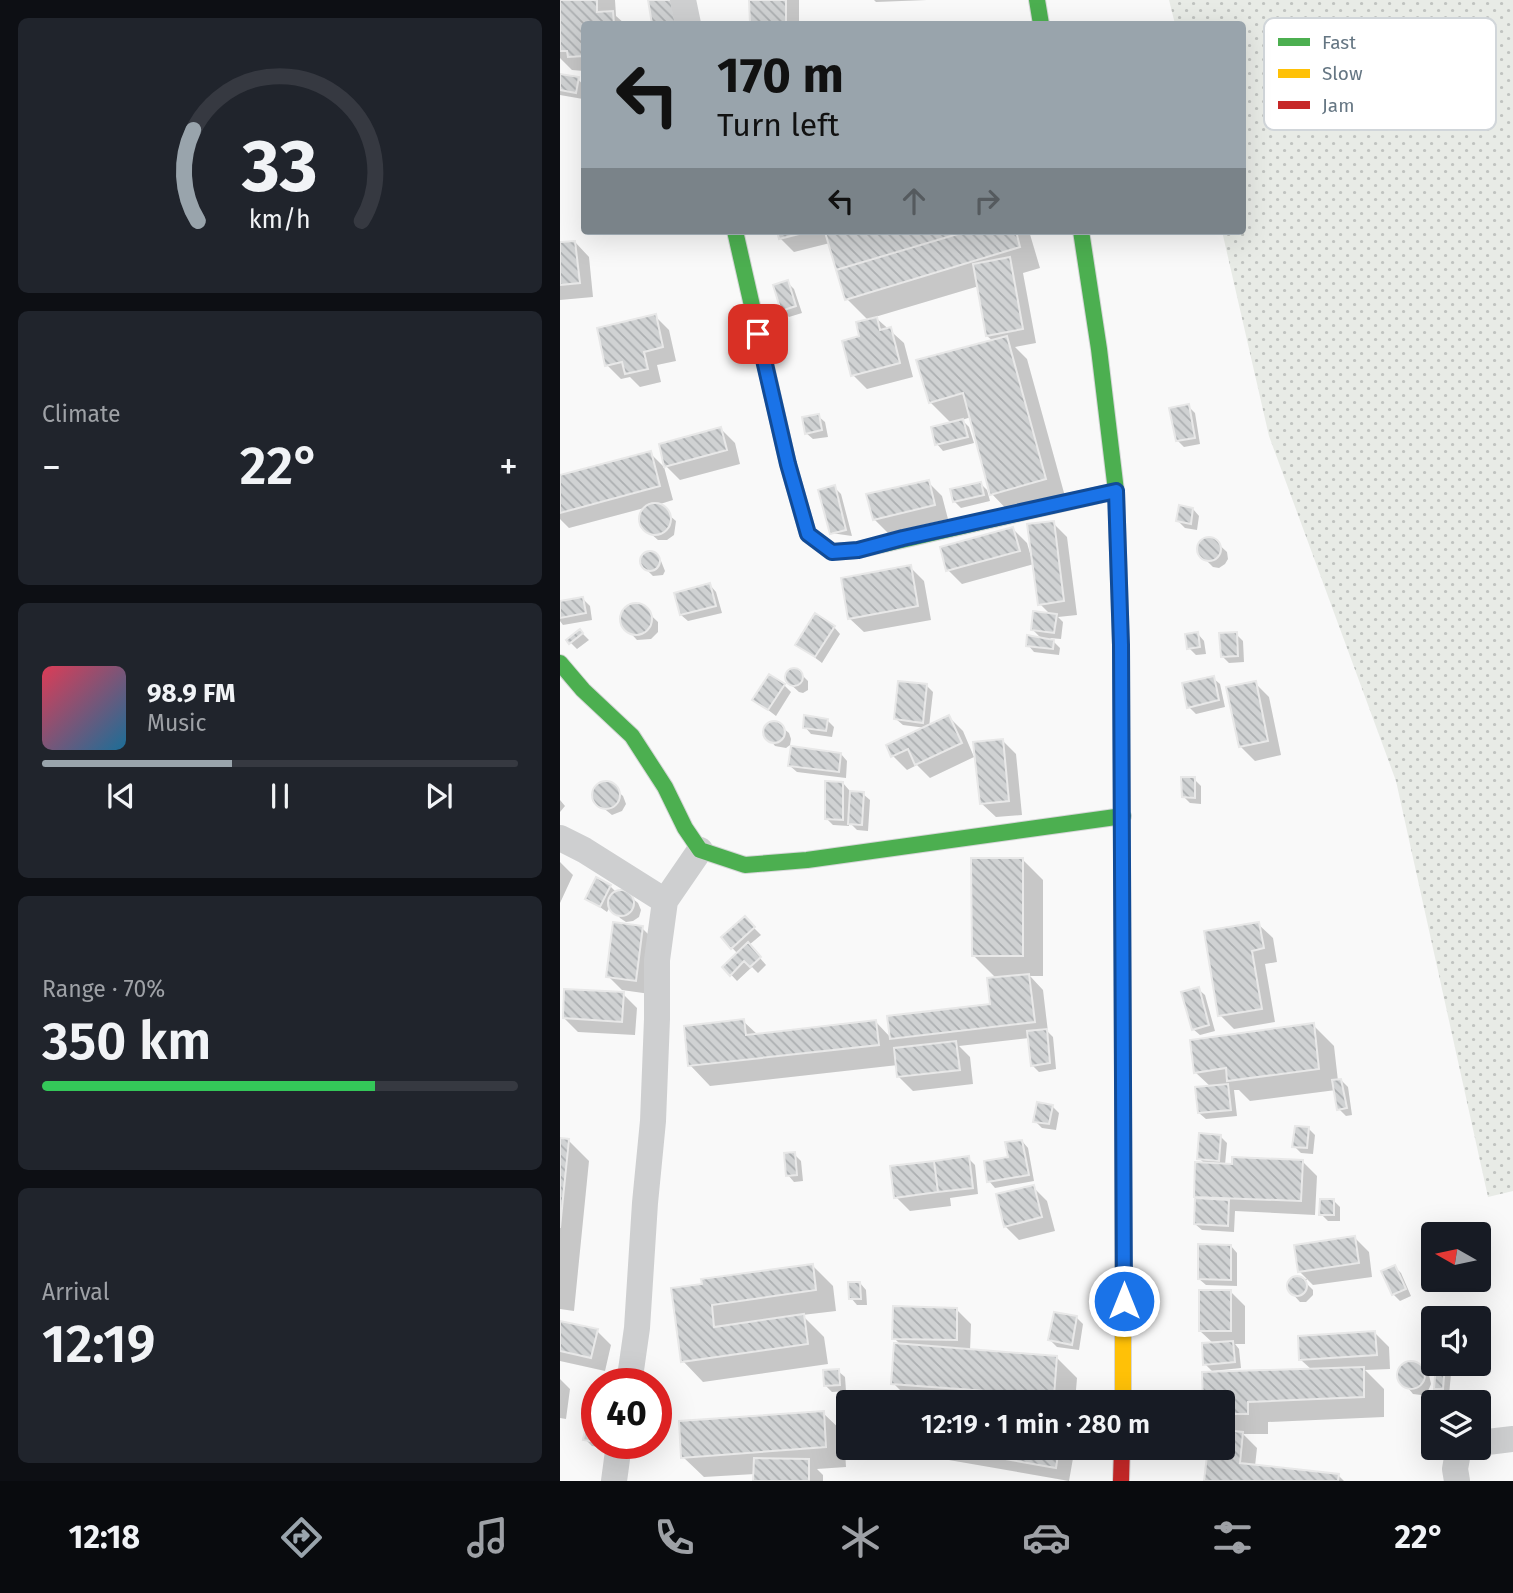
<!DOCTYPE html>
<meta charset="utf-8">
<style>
:root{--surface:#171b24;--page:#20242c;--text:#f1f3f6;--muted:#9ea1a6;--line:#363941;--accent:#99a4ac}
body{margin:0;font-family:"Fira Sans",sans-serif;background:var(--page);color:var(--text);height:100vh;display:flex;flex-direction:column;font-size:26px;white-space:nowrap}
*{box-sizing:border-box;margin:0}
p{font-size:23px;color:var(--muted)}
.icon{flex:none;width:38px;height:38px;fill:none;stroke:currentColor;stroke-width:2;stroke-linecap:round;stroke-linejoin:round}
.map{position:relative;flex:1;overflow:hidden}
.drawer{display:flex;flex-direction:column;gap:18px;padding:18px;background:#0d0f14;width:560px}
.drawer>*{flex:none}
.hud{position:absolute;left:21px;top:21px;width:665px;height:214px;border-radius:7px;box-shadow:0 7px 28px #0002;background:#99a4ac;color:#111;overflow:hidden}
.needle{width:46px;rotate:279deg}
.tools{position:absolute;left:861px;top:1222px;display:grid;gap:14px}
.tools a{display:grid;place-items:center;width:70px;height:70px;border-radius:7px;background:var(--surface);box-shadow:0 7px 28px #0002;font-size:35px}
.speed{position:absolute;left:21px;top:1368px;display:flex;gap:14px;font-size:35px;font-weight:700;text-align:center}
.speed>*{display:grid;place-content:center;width:91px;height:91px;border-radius:50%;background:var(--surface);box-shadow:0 7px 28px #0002;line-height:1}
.speed .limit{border:10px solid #d22;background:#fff;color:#111}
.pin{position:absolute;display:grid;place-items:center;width:60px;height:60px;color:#fff;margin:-30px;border-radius:14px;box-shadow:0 4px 10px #0006}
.me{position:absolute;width:77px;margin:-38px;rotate:0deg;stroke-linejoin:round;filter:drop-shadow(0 0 5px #0008)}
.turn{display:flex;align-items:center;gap:24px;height:147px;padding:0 21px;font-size:32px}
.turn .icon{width:91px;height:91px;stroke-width:2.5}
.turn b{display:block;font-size:49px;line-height:60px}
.lanes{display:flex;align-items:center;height:66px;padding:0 21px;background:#0003;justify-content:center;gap:35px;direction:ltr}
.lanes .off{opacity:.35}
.big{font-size:52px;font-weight:600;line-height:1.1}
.drawer .card{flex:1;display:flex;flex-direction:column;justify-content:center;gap:10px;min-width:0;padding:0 24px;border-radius:10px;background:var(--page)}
.drawer .dial{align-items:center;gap:0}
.dial svg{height:182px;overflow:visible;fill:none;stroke:var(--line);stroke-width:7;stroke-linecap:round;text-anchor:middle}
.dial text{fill:var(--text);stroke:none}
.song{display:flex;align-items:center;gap:21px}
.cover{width:84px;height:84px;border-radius:10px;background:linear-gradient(135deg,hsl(350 70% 55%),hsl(200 70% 35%))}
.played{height:7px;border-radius:4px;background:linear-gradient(90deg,var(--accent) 40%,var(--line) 40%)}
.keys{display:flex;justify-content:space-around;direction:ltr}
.heat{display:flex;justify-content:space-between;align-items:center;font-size:38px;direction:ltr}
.charge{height:10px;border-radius:5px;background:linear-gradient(90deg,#34c759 70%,var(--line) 0)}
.trip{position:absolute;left:276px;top:1390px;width:399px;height:70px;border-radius:7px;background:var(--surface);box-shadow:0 7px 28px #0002;font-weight:600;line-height:70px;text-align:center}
.tab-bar{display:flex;height:112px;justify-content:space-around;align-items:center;background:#090b0e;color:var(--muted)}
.tab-bar .icon{width:49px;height:49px}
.tab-bar .current{color:var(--accent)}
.tab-bar b{font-size:32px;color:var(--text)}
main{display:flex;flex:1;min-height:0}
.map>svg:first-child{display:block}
.grass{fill:url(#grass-dots)}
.shadow{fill:#0003}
.building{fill:url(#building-back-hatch);stroke:#e8e8e8;stroke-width:2}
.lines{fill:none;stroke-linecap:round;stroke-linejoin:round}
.fast-casing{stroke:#d5d6d7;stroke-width:18}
.slow-casing{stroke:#d5d6d7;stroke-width:18}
.jam-casing{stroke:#d5d6d7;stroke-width:18}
.street{stroke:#cecfd0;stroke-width:26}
.fast{stroke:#4caf50;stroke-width:16}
.slow{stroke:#ffc107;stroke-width:16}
.jam{stroke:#c62828;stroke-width:16}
.route-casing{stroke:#114b97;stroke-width:18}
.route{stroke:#1a73e8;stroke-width:12}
.key{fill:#fff;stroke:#d1d6da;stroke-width:2}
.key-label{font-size:19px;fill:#657683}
</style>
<main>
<section class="drawer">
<div class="card dial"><svg viewBox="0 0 100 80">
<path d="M14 69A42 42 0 1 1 86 69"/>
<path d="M14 69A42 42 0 0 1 12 29" stroke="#99a4ac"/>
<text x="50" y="56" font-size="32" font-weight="700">33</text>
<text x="50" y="72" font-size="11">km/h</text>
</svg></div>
<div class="card"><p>Climate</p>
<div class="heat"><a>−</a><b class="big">22°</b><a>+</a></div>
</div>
<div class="card">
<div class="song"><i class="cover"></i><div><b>98.9 FM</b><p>Music</p></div></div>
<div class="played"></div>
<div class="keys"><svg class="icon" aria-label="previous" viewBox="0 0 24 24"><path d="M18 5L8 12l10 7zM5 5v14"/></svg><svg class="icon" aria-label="pause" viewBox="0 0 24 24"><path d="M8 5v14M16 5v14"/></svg><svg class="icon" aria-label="next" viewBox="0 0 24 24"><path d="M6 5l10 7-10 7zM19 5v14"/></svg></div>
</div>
<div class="card"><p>Range · 70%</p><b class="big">350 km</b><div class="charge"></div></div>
<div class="card"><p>Arrival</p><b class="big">12:19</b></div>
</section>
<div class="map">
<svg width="953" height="1481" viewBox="0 0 953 1481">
<defs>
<pattern id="grass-dots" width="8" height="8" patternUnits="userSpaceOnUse" patternTransform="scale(1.75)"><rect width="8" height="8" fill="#e8ebe6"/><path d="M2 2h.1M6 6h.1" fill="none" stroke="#c0c3c0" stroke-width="1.8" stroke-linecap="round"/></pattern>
<pattern id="building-back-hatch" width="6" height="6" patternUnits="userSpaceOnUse" patternTransform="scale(1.75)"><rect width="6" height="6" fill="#d0d2d3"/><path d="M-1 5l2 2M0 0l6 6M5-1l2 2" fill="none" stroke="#acafb1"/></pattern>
</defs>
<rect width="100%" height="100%" fill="#f9f9f9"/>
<path class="grass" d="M609,0H953V1191L928,1197L836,781L709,436L662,231H682V24H615Z"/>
<path class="shadow" d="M0,0H55L56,16L65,24H24V71L12,70L0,58Z
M190,0H239V24H192Z
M314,0H367L316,2Z
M0,76L18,79L24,86L23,99L0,95Z
M123,231H144L138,235H130Z
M219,231H469L480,268L463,273L476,343L455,347L467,359L506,500L452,515L432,494L411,417L402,420L409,427L414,443L383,451L377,444L391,423L370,402L433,341L427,336L419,286L315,317L344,343L353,377L307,389L293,375L301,337L309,321L287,299L270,243L234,252L220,238Z
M15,242L29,257L33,297L0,300V244Z
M227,282L234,289L242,313L229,317L222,310Z
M95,316L109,330L116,361L97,365L101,382L80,387L70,377L61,379L47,365Z
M628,406L635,413L640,444L624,447L617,440Z
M258,416L265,422L268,437L253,439L246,433Z
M161,429L175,443L180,464L120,480L106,466Z
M90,453L104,467L113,500L97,505L116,521L114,535L107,540H98L83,527L81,518L88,507L9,528L0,519V477Z
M368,482L382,496L388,519L328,533L314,519Z
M421,484L427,490L430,501L401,508L394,501Z
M274,487L281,494L292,536L271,533Z
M633,509L639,516L637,530L625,528L618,521Z
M493,523L507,537L517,615L498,617L503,622L501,639L490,638L500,648L499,655L474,652L468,645L483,640L473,630L491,615L480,604L474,564L402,584L388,570L453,529L467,543L472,560H474Z
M648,539L654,540L667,552L668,559L665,564L659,568L653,567L640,554L639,548L642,542Z
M89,554H94L101,561L105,571L103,575L93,576L86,569L82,560Z
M350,567L364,581L371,620L304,632L289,618Z
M150,585L156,592L162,613L128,621L121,615Z
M23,599L30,606L32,620L3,625L0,621V603Z
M80,605L98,622V632L91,639L77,640L63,625L62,616L71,606Z
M274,627L280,634L262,663L237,644Z
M20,631L29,640L17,649L8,640Z
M638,634L644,641L646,654L636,655L629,648Z
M676,634L683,641L684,662L669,663L662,656Z
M232,670L241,674L248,681V690L243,693L239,692L228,682V672Z
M653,678L660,684L665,707L636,714L629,707Z
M695,683L709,697L721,755L695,761L681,747Z
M224,685L231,692L216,716L195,700Z
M366,685L373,692L369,727L389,717L403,731L414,757L370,778L357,765L347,770L333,756L366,728L343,725L336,719Z
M267,720L274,727L272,737L251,734L245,727Z
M217,723L229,733L231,739L230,745L226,748L215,746L205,733L206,728L211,724Z
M442,740L456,754L462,815L436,817L421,803Z
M281,754L287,761L286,778L237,772L230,766Z
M634,779L641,786V804L630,803L623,796Z
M283,783L289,790V793L303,794L310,800L308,831L297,830L289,822V826L273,825L267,819Z
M49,784L63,796L66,804L62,811L52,815L36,802L34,794L38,787Z
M0,800L5,806L0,812Z
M463,860L483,880V976H470L483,990L488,1032L493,1037L496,1069L479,1072L472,1065L469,1038L399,1046L410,1057L413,1084L353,1091L339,1077L338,1065L150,1086L130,1065L183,1021L198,1035L316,1022L331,1038L432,1005L437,979L413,955Z
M0,862L13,875L0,903Z
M50,886L57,893L65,892L78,903L81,910L79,917L73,921L66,922L60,918L51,905L47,912L27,898Z
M185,919L201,935L189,945L206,965L198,973L192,967L177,981L164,967L178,954L163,938Z
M698,924L713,938L717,962L705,964L715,1022L674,1029L660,1015Z
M82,928L96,942L90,994L62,990L48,976Z
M638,989L645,995L655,1031L640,1035L633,1029Z
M63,994L77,1008L75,1035L18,1032L4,1018Z
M753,1025L774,1046L778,1081L781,1080L788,1087L792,1115L786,1116L779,1109L776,1090L690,1101L679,1090H674L677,1116L646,1119L639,1113L651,1087L635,1072Z
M492,1106L499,1113L496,1130L482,1128L475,1121Z
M748,1128L755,1135L753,1154L741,1153L734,1146Z
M660,1136L667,1143L665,1165L743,1162L757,1176L755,1215L675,1211L674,1232L642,1230L635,1224V1196L645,1164L639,1158Z
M0,1139L8,1140L29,1161L14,1311L0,1309Z
M462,1141L468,1148L474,1181L435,1188L429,1181L450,1158Z
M234,1154L241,1161L243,1181L234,1182L228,1175Z
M408,1158L415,1165L418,1194L390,1198L391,1206L350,1211L336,1197Z
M473,1187L487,1201L495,1231L459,1240L445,1226Z
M774,1201L780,1207V1221H768L761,1214Z
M795,1238L809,1252L812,1277L753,1285L747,1279L745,1282L753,1290V1295L746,1302H740L729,1290L731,1280L736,1278L747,1279L739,1271Z
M671,1246L677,1253V1286L646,1285L639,1279Z
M252,1265L273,1286L276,1311L242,1315L264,1337L268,1364L143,1382L123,1361L113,1290Z
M835,1267L841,1273L851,1296L840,1301L833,1294Z
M300,1283L306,1290L307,1305H297L291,1298Z
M671,1292L685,1306V1344H675L679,1349L681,1368L652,1371L645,1364L654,1344L640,1331Z
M397,1310L411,1324L410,1351L496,1357L517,1378L515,1402H352L333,1383L341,1345L334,1338Z
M517,1318L523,1324L519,1350L497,1347L490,1340Z
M0,1323L37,1331L51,1345L45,1371L0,1361Z
M815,1333L829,1347L830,1369L805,1370L824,1389V1417L708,1422V1434H683L697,1448L695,1466L778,1475L784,1481H646L663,1447V1402L752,1370L741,1360Z
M850,1363H854L869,1375L871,1384L868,1391L861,1395L853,1394L839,1377L843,1366Z
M884,1367L891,1374L889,1395H883L876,1388Z
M278,1371L285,1377L286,1391L272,1392L265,1385Z
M0,1379L10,1389L6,1419L0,1418Z
M263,1413L284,1433L286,1467L257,1469L263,1475V1481H196L195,1474L144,1477L123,1457Z
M37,1423V1444H46V1448L32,1446L25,1439Z
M328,1447H515L509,1481L331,1450Z"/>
<path class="building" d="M0,0H37V12L53,11L54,24H24V56L8,57L7,51H0Z
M88,0H111L116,24H92Z
M189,0H226V24H190Z
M0,74L19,77L16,93L0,90Z
M217,231H251L219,239Z
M270,231H408L276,270L265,232Z
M408,231H456L460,247L285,300L276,270Z
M15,241L20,283L0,285V242Z
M450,257L463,329L426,336L413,264Z
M228,280L236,306L221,311L213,285Z
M96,314L103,347L84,352L88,369L65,374L62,362L45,366L37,328Z
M317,317L320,330L331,327L340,363L291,376L282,341L299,336L296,322Z
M447,336L486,479L430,495L403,393L369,403L356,360Z
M629,404L635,438L616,441L609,408Z
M259,414L262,430L245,434L242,417Z
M403,419L408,437L375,445L371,427Z
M161,427L167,450L104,467L99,444Z
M91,451L100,486L0,513V475Z
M369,480L375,505L313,520L306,494Z
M421,482L424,495L393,502L390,489Z
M275,485L286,530L270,534L258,490Z
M79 519a16 16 0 1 1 32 0a16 16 0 1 1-32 0Z
M619,505L633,508L631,524L616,521Z
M494,521L504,601L478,605L467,524Z
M453,527L460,551L386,571L380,547Z
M637 549a12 12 0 1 1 24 0a12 12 0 1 1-24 0Z
M80 561a10 10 0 1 1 20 0a10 10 0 1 1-20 0Z
M351,565L358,606L288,619L281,578Z
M150,583L156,606L120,615L114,593Z
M23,597L26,613L0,618V601Z
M60 619a16 16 0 1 1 32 0a16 16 0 1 1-32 0Z
M473,611L497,614L494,633L471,630Z
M255,613L275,626L255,657L235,645Z
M20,629L23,633L9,644L6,640Z
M638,632L640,647L627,649L625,634Z
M677,632L678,656L661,657L659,633Z
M467,635L494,640L493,649L466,646Z
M225 677a9 9 0 1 1 18 0a9 9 0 1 1-18 0Z
M209,674L225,684L208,710L192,700Z
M654,676L659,700L627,708L622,683Z
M338,681L367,684L363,723L334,719Z
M696,681L708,741L679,747L666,687Z
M244,715L268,719L266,731L243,728Z
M389,715L402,743L355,765L348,749L331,757L326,745Z
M203 732a11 11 0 1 1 22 0a11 11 0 1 1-22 0Z
M443,739L449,801L420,804L413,742Z
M231,746L281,753L279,772L228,766Z
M621,777H635V798L622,797Z
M265,781L283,782V820L265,819Z
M32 795a14 14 0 1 1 28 0a14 14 0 1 1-28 0Z
M290,791L304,792L302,825L288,824Z
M411,858H463V956H412Z
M36,877L51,885L40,907L25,899Z
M48 903a13 13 0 1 1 26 0a13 13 0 1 1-26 0Z
M185,916L195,927L171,949L161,937Z
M53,922L83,926L76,981L46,977Z
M699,922L704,948L692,951L702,1009L658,1016L644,931Z
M188,942L201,957L190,967L184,961L170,976L162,967Z
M469,974L475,1022L330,1039L327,1016L430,1004L427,978Z
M639,987L649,1025L632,1030L621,992Z
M4,989L64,992L62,1022L3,1018Z
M184,1019L186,1035L316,1020L319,1045L128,1066L124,1026Z
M754,1023L759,1069L667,1081L666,1068L634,1073L630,1040Z
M487,1029L490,1063L471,1066L467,1031Z
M396,1041L400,1070L337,1077L334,1048Z
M781,1079L787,1108L777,1110L772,1080Z
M668,1084L671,1110L638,1113L635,1087Z
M477,1102L493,1105L489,1124L473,1122Z
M735,1126L749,1127L747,1148L732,1147Z
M639,1133L661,1135L659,1161L637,1159Z
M0,1138L9,1139L0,1228Z
M462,1140L469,1175L427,1182L424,1161L448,1157L445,1142Z
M235,1152L237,1175L226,1176L224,1153Z
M409,1156L413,1188L378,1192L374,1161Z
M672,1157L743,1160L741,1201L634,1197L635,1162L672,1164Z
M374,1161L378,1192L334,1198L330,1166Z
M474,1185L482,1217L444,1227L436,1194Z
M635,1198L669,1200L668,1226L634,1224Z
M760,1199H774V1215H759Z
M795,1236L799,1263L738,1272L734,1245Z
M638,1244L671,1245V1280L638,1279Z
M253,1264L256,1290L152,1305L154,1327L244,1314L248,1344L121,1362L111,1288L142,1284L141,1279Z
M835,1265L846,1289L832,1295L821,1271Z
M727 1286a10 10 0 1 1 20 0a10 10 0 1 1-20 0Z
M288,1282H300L301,1299H289Z
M639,1290H671V1331H639Z
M333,1306L397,1308V1340L332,1339Z
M494,1312L517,1316L512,1345L488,1340Z
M0,1321L38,1329L31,1358L0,1351Z
M815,1331L817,1355L739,1360L738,1336Z
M673,1341L675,1362L643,1365L642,1343Z
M334,1343L497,1356L494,1396L331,1384Z
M837 1375a14 14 0 1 1 28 0a14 14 0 1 1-28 0Z
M876,1365H885L883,1389H874Z
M804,1367V1397L688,1402V1414H663V1402H643L642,1372Z
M279,1369L280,1385L264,1386L263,1370Z
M264,1411L266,1447L121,1458L119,1421Z
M27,1420L37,1422V1442L23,1440Z
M663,1430L683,1432L680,1463L779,1474L778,1481H644L648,1447H663Z
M377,1447H499L496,1468Z
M194,1458L249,1459V1481H193Z"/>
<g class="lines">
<defs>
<path id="fast" d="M477,0L481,24
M175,231L228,464L248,534L272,552L298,550L556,491
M521,231L539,349L556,491L561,645L563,1067
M0,663L23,690L72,736L105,787L125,828L140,850L185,865L247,860L563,816"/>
<path id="slow" d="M563,1067V1402"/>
<path id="jam" d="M561,1481L562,1447"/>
</defs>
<use href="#fast" class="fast-casing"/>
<use href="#slow" class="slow-casing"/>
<use href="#jam" class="jam-casing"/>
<path class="street" d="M123,0L128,24
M0,838L24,850L105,901
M69,1384L77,1328L85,1203L93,1121L97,1019V960L105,901L140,850
M919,1443L953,1439
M54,1481L59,1444
M897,1481L895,1469L899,1447"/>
<use href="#fast" class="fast"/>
<use href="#slow" class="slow"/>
<use href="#jam" class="jam"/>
</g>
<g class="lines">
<defs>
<path id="route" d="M198,334L228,464L248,534L272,552L298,550L343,538L556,491L561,645L564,1301"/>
</defs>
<use href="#route" class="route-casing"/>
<use href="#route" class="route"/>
</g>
<rect x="704" y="18" width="232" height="112" rx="10" class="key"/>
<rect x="718" y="38" width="32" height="8" fill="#4caf50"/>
<rect x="718" y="69" width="32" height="9" fill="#ffc107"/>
<rect x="718" y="101" width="32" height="8" fill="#c62828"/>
<g class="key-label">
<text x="762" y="49">Fast</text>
<text x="762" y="80">Slow</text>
<text x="762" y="112">Jam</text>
</g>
</svg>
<div class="tools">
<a><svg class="needle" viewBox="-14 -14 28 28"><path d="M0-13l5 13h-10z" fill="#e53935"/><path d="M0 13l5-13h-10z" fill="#9ea1a6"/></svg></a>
<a><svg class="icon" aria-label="sound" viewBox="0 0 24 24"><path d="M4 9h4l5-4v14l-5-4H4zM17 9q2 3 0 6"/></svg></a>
<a><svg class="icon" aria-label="layers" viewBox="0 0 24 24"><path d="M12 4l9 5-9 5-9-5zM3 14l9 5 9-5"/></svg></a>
</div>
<div class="speed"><div class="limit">40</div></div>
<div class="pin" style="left:198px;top:334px;background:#d93025"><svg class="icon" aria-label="arrive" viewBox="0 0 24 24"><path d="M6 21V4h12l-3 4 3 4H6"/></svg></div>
<svg class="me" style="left:564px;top:1301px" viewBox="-20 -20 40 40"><circle r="17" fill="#1a73e8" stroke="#fff" stroke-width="3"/><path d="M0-11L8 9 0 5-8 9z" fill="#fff"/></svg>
<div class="trip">12:19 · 1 min · 280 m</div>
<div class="hud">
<div class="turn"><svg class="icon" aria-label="left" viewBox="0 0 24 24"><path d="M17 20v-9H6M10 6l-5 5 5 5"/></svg><div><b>170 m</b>Turn left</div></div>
<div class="lanes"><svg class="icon" aria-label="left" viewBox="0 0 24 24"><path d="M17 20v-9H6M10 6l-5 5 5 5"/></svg><svg class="icon off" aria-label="ahead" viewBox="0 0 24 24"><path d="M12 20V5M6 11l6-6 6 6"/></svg><svg class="icon off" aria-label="right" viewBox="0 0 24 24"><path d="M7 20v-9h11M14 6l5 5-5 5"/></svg></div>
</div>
</div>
</main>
<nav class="tab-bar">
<b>12:18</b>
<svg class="icon current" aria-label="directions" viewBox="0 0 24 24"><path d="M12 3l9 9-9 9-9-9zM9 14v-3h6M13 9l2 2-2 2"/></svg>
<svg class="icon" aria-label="music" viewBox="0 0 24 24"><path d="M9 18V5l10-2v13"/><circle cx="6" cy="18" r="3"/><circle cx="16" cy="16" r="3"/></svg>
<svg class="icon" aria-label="phone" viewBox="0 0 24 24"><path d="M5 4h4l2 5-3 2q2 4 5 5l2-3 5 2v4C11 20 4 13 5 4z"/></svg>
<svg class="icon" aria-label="climate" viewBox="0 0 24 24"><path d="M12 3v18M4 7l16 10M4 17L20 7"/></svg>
<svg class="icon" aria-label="car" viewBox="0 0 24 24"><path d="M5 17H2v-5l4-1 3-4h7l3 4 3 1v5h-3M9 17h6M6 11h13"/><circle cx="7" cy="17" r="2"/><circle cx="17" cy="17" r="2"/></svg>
<svg class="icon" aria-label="filters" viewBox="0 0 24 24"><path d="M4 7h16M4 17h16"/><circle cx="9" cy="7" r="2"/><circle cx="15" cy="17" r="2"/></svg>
<b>22°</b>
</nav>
